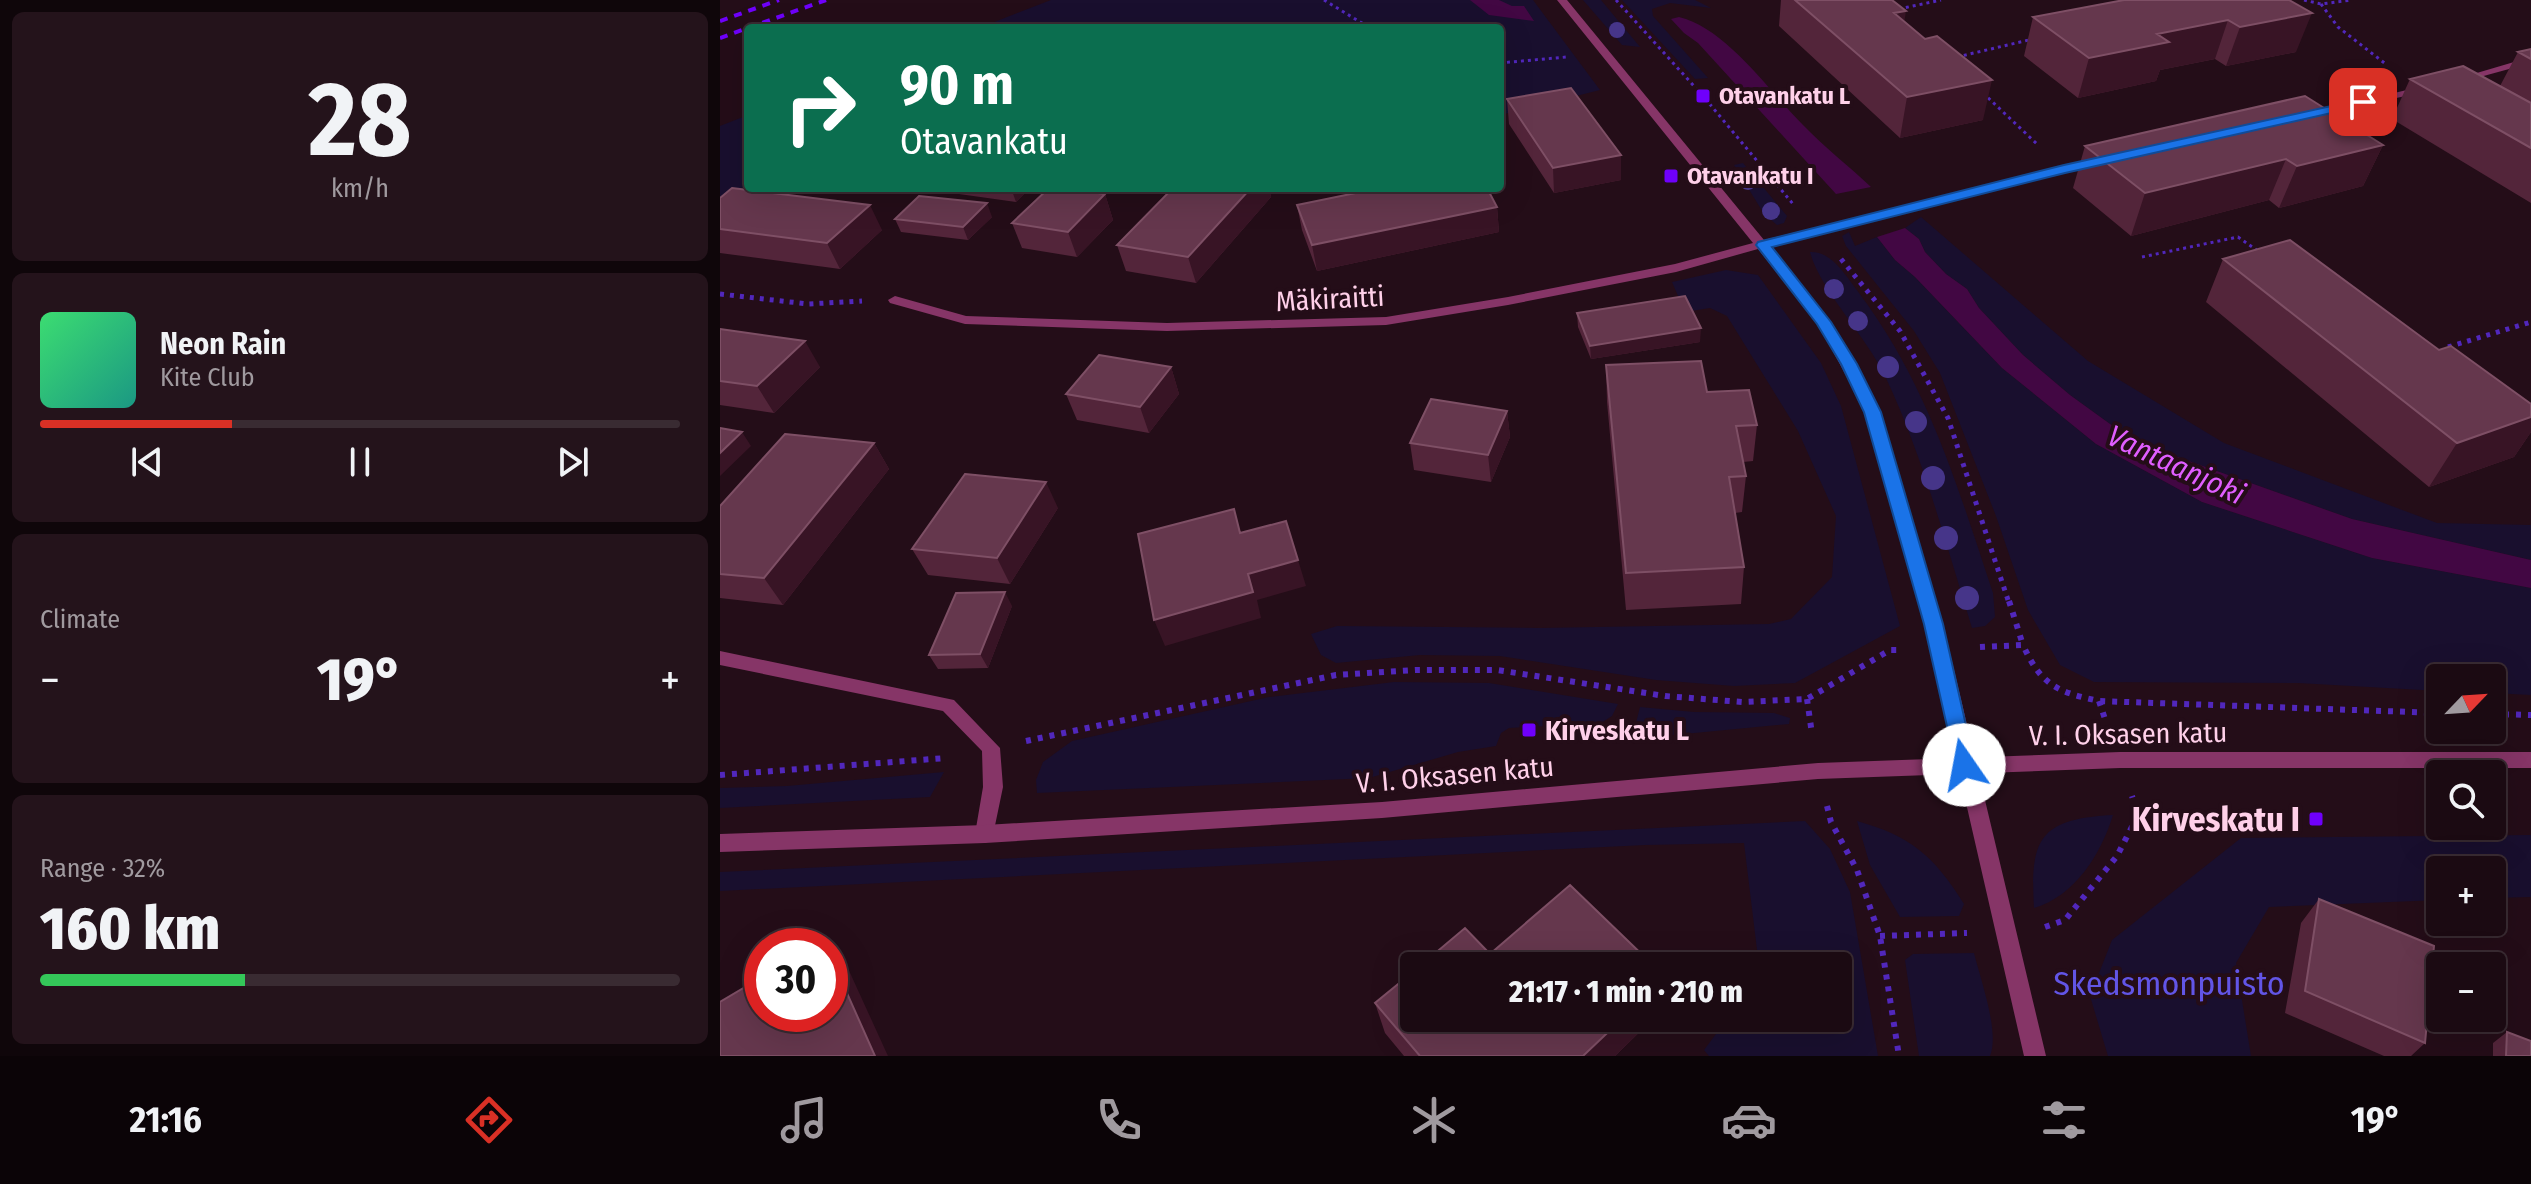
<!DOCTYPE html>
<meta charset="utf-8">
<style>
:root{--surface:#1b0a12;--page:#24131b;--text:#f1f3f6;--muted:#a09a9f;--line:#392b32;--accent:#d93025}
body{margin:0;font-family:"Fira Sans Condensed",sans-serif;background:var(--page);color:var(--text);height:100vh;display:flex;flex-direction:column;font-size:30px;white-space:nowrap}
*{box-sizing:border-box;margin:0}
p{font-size:26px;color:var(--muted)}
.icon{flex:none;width:44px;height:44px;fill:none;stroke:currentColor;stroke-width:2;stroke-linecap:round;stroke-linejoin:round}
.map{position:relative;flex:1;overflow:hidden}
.drawer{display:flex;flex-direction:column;gap:12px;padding:12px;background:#0f060a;width:720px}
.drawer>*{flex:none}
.top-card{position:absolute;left:24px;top:24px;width:760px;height:168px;border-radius:8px;box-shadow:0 8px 32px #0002,0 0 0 2px var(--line);background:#0b6e4f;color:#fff;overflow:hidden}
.needle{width:52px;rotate:65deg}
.tools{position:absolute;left:1706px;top:664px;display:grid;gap:16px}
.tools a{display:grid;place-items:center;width:80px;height:80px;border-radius:8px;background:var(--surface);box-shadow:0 8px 32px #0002,0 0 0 2px var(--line);font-size:40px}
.speed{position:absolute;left:24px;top:928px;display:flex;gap:16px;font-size:40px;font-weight:700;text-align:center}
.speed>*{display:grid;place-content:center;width:104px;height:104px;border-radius:50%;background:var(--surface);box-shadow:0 8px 32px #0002,0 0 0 2px var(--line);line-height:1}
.speed .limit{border:12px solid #d22;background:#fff;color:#111}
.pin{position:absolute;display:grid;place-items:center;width:68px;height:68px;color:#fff;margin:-34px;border-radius:16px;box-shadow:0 4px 12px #0006}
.me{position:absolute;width:88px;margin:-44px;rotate:348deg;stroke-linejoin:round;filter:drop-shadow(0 0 6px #0008)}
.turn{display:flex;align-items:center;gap:28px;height:168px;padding:0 24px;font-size:36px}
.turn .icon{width:104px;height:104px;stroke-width:2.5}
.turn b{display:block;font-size:56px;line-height:68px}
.big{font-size:60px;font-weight:800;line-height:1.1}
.drawer .tile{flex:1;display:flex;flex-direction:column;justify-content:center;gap:12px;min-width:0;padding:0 28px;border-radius:12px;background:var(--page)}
.drawer .dial{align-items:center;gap:0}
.dial b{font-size:104px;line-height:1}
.song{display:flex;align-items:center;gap:24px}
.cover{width:96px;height:96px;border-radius:12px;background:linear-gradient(135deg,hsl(140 70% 55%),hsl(170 70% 35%))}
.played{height:8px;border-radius:4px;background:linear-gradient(90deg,var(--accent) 30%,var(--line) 30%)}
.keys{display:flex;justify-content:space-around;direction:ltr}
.heat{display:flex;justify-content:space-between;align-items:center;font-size:44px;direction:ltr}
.charge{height:12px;border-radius:6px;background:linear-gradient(90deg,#34c759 32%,var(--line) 0)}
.trip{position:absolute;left:680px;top:952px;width:452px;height:80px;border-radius:8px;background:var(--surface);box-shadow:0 8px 32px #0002,0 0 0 2px var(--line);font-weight:800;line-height:80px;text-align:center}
.tab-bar{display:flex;height:128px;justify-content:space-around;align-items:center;background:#0b0407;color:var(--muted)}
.tab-bar .icon{width:56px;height:56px}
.tab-bar .current{color:var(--accent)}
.tab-bar b{font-size:36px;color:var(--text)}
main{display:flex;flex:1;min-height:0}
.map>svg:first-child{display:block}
.green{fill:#190f2e}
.water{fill:#420743}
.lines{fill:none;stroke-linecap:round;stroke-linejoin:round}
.path-far2{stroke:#5127bc;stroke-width:3;stroke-dasharray:3 4;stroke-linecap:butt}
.path-far1{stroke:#5127bc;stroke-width:5;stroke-dasharray:4 6;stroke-linecap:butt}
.path{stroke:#5127bc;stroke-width:6;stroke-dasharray:5 7;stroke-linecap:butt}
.service{fill:#863567;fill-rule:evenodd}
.minor{fill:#863567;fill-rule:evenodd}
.tertiary{fill:#863567;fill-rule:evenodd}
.rail{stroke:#6f00fb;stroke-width:4;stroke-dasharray:8 7;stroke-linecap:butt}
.tree{fill:#463589}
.wall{fill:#53253a}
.shaded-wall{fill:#381425}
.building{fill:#65374d;stroke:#7e4f65;stroke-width:2}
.route{fill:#1a73e8;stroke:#114b97;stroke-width:2}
.poi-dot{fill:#6f00fb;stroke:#240d18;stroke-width:3}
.labels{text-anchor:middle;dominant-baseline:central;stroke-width:8;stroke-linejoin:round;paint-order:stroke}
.far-poi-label{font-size:24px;font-weight:bold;fill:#ffd0e9;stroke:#240d18;text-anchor:start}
.street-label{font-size:28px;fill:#ffd0e9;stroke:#240d18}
.poi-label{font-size:28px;font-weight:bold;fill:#ffd0e9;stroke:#240d18;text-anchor:start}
.water-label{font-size:30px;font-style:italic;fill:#e05eff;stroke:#240d18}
.near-poi-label{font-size:34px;font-weight:bold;fill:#ffd0e9;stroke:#240d18;text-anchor:end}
.near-park-label{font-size:34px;fill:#6255e6;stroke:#240d18}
</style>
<main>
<section class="drawer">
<div class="tile dial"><b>28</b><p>km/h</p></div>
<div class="tile">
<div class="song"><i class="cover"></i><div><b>Neon Rain</b><p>Kite Club</p></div></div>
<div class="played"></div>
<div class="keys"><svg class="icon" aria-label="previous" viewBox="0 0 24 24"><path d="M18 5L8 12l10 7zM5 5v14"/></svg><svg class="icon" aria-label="pause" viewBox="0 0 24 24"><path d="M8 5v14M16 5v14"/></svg><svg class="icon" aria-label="next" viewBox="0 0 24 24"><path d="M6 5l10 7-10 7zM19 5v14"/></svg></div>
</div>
<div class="tile"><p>Climate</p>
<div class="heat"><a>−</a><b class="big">19°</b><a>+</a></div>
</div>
<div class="tile"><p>Range · 32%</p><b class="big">160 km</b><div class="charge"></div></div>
</section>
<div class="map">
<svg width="1811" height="1056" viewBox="0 0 1811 1056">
<rect width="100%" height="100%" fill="#240d18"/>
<path class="green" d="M331,0H813L880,90L780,115V28H259Z
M863,0H881L920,47L902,45Z
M902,0H975L991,8L950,3L932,9L933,16L988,78L975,79Z
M28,115V185L0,198V126Z
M1023,163L1067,216L1064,223L1057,225L1044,214L1014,165Z
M1201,217L1368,361L1504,443L1717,523L1811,525V560L1632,519L1449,454L1397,429L1350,395L1303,355L1259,308L1247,289L1226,274L1205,252L1199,239L1185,228Z
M1129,232L1135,246L1157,237L1175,260L1195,277L1282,368L1376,444L1482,502L1652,558L1811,588V695L1772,693V678H1720V691L1578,683L1374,682L1340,665L1308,610L1276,516L1220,373L1194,331L1126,246L1122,236Z
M1090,252C1112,251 1126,276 1139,293C1208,385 1237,485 1273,593L1275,617L1265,626L1252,628C1226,544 1203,457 1166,378C1147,337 1100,290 1090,252Z
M1006,270L1038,275L1101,363L1121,406L1180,626L1075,683L1014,686L936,680L780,656L700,655L616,663L601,655L591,634L617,626L820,628L1049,624L1071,619L1112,577L1116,516L1078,431L1007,316L990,308L965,312L952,282Z
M674,682L769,683L898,704L892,716L881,723L789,728L781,733L776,746L738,752L649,778L317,793L316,780L323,762L352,741L549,697Z
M920,707L974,712L1054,713L1070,718L1069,724L912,739Z
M224,772L210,797L0,808V788L67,786Z
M1393,815C1381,854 1355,896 1314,908C1310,838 1320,819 1393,815Z
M1085,821L1110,849L1130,892L1158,1056H989L984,1050L1008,1018H1118V966H1039L1024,843L925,845L0,891V872Z
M1137,821C1191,836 1214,856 1244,904L1239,916L1180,917L1150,865Z
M1811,835V897L1772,898V870H1720V900L1549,907L1516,963L1531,1056H1388L1370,996L1392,940L1521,838Z
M1254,953C1260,978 1280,1032 1270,1056H1199L1185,960L1193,954Z"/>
<path class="water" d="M750,0H779L792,6H804L814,21L769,15Z
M959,17C1006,28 1049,91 1083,125C1104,147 1129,166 1151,187L1116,194L978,43L964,33L951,19Z
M1185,228L1199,239L1205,252L1226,274L1247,289L1259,308L1303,355L1350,395L1397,429L1449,454L1632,519L1811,560V588L1652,558L1482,502L1376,444L1282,368L1195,277L1175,260L1157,237Z"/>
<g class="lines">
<path class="path-far2" d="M604,0L650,28
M896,0L983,96L1073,204
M1584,0L1601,4L1632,0
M1601,4L1618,27L1667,65
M1179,9L1221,0
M1237,57L1313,39
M780,63L847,57
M1263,93L1317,144
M1422,257L1518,237L1538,251"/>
<path class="path-far1" d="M1121,259L1180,331L1228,418L1289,603
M0,294L88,304L142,301
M1728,347L1811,322"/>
<path class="path" d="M1289,601L1303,645
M1260,647L1303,645C1321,685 1337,692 1379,701L1720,713
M1087,699L1092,734
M1379,701L1386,722
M1772,714L1811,715
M306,741L616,675L695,670H777L945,696L1022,702L1087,699L1170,650H1182
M0,775L226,758
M1107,806L1111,822L1137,870L1160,936L1179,1056
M1325,927L1345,920L1397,856L1418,815L1412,796
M1160,936L1247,933"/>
<path class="service" d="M0,651L234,700L280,748L283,787L272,840L265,843L258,840L255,834L263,787L262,751L223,711L0,665Z"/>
<path class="minor" d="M837,0H847L1044,240L1380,158L1386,161L1049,246L1111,322L1160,412L1223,624L1326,1056H1304L1205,624L1146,412L1098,324L1038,249L956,272L788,305L666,325L447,331L245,324L170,303L168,300L175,296L246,316L447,323L666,317L788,297L955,264L1033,243Z
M1811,57V63L1738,83L1733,80Z
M1704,86L1708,87V91L1586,118L1580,115Z"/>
<path class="tertiary" d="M1400,752H1811V768H1400L1098,779L662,818L265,843L0,852V834L265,825L662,802L1098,763Z"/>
<path class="rail" d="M0,21L59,0
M0,38L106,0"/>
</g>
<g class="tree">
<circle cx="897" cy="30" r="8"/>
<circle cx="1028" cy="181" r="9"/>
<circle cx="1051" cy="211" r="9"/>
<circle cx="1114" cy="289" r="10"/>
<circle cx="1138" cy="321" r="10"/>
<circle cx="1168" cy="367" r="11"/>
<circle cx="1196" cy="422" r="11"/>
<circle cx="1213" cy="478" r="12"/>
<circle cx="1226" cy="538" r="12"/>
<circle cx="1247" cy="598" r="12"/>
</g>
<path class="wall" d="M1061,0H1172L1184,22L1263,120L1180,138L1059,26Z
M1569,0L1576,52L1506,66L1495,59L1440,70L1436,81L1358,98L1304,56L1313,17Z
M1811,49V203L1672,119L1690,79L1780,86L1798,52Z
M787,99L901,180L834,193L789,124Z
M1663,145L1643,186L1559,208L1549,200L1411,236L1353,188L1365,146Z
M196,188H310L296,202Z
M453,188H549L551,197L476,283L406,271L397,245Z
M385,194L393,220L357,257L302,248L292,223Z
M0,198L162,230L120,269L0,253Z
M577,205L777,207L779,232L597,271L582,230Z
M272,217L248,240L181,232L175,219Z
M1503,259L1719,350L1811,404V432L1794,457L1709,487L1486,302Z
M857,313L980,342L871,359L858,327Z
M0,329L100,367L54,413L0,405Z
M886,365L987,392L1037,425L1033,461L1023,462L1026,476L1022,512L1015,513L1024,567L1021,604L906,610L887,402Z
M451,367L459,394L429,433L357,420L346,394Z
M787,411L790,437L771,482L694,470L690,443Z
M154,443L169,469L63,605L0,598V506Z
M338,508L290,584L208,575L192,549Z
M292,606L268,668L218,669L209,655Z
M1599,899L1705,1043L1691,1056H1664L1565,1013L1581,923Z
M655,1003L934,1018L895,1056H684L665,1033Z
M1787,1032L1811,1056H1773V1043Z"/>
<path class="shaded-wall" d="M1186,11L1180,50L1174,13Z
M1592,13L1576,52L1506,66L1520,27Z
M1508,20L1495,59L1440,70L1436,81L1358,98L1369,58L1437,34Z
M1272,80L1263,120L1180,138L1187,97Z
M1663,145L1643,186L1559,208L1577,166Z
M901,155V180L834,193L833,168Z
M1566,159L1549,200L1411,236L1425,193Z
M291,188H310L296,202Z
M531,188H549L551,197L476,283L468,257Z
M385,194L393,220L357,257L348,232Z
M267,203L272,217L248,240L243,227Z
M150,205L162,230L120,269L107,243Z
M777,207L779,232L597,271L592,245Z
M981,328L980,342L871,359L870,346Z
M85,341L100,367L54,413L37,386Z
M451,367L459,394L429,433L420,407Z
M787,411L790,437L771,482L768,455Z
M1811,417V432L1794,457L1709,487L1737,443Z
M22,432L31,446L0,476V453Z
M154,443L169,469L63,605L44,578Z
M326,482L338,508L290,584L277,558Z
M578,560L586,586L537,600L541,618L445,646L434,620L528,574Z
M285,592L292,606L268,668L260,654Z
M110,948L126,964L168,1056H155L110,955Z
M903,1018H934L895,1056H863Z"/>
<path class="building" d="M1075,0H1172L1186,11L1174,13L1205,39L1217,36L1272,80L1187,97Z
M1404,0H1569L1592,13L1520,27L1508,20L1437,34L1449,42L1369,58L1313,17Z
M1811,49V59L1798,52Z
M1743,66L1811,103V148L1690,79Z
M851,88L901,155L833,168L787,99Z
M1585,96L1663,145L1577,166L1566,159L1425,193L1365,146Z
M12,188L150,205L107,243L0,229V198Z
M329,188H343L385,194L348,232L292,223Z
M453,188H531L468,257L397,245Z
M660,188H767L777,207L592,245L577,205Z
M199,196L267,203L243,227L175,219Z
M1570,240L1719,350L1731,346L1811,404V417L1737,443L1503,259Z
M965,296L981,328L870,346L857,313Z
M0,329L85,341L37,386L0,381Z
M379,355L451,367L420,407L346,394Z
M981,361L987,392L1029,390L1037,425L1016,426L1026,476L1009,477L1024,567L906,573L886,365Z
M711,399L787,411L768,455L690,443Z
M0,428L22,432L0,453Z
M65,434L154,443L44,578L0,574V506Z
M245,474L326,482L277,558L192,549Z
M514,509L520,533L566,521L578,560L528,574L533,592L434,620L418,534Z
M285,592L260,654L209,655L236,593Z
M850,885L934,966H700L745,928L770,954Z
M1599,899L1714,946L1705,1043L1585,991Z
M104,941L106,946H95Z
M110,955L155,1056H0V1002L42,977V1014H110Z
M694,971V1018H903L863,1056H700L655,1003Z
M1787,1032L1811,1041V1056H1786Z"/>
<path class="route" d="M1643,99L1649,102L1647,105L1345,173L1052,247L1111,322L1137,364L1161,412L1223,624L1255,765L1252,771L1244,774L1237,771L1204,624L1144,412L1121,364L1097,324L1036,245L1038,242L1344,165Z"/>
<g class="poi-dot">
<rect x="975" y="88" width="16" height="16" rx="4"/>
<rect x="943" y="168" width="16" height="16" rx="4"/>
<rect x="801" y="722" width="16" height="16" rx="4"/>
<rect x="1588" y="811" width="16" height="16" rx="4"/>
</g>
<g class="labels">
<g class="far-poi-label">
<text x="999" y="96">Otavankatu L</text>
<text x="967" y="176">Otavankatu I</text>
</g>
<g class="street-label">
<text transform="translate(610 299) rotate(-3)">Mäkiraitti</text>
<text transform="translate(1408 734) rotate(-1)">V. I. Oksasen katu</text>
<text transform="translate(735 775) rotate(-5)">V. I. Oksasen katu</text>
</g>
<g class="poi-label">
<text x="825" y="730">Kirveskatu L</text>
</g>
<g class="water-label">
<text transform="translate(1456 465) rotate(25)">Vantaanjoki</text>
</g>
<g class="near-poi-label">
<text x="1580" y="819">Kirveskatu I</text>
</g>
<g class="near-park-label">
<text x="1449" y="983">Skedsmonpuisto</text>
</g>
</g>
</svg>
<div class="tools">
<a><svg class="needle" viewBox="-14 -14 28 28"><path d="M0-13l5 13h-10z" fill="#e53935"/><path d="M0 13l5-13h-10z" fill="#a09a9f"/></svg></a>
<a><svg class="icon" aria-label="search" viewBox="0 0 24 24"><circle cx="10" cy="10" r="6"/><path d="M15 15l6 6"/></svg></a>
<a>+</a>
<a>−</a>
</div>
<div class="speed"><div class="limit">30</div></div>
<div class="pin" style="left:1643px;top:102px;background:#d93025"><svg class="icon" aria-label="arrive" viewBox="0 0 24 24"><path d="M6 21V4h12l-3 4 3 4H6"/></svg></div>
<svg class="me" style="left:1244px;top:765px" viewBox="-20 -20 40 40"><circle r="19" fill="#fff"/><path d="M0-13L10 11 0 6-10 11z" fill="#1a73e8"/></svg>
<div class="trip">21:17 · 1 min · 210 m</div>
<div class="top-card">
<div class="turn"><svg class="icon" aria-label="right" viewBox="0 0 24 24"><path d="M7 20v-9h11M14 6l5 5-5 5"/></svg><div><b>90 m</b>Otavankatu</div></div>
</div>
</div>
</main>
<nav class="tab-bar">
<b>21:16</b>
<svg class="icon current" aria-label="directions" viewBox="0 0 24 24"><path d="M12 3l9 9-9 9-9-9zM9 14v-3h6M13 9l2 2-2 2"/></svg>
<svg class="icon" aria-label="music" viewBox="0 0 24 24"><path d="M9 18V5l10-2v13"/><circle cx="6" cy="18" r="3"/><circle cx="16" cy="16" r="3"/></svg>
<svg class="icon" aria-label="phone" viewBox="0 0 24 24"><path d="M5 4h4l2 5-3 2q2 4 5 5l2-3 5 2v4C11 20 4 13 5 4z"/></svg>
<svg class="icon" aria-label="climate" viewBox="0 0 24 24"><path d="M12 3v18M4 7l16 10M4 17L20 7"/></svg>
<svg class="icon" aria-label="car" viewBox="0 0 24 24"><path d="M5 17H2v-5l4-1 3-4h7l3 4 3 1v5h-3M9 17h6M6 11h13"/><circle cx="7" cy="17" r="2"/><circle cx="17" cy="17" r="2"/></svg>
<svg class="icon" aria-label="filters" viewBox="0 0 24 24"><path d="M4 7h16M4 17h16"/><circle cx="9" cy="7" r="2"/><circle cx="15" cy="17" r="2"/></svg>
<b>19°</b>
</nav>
